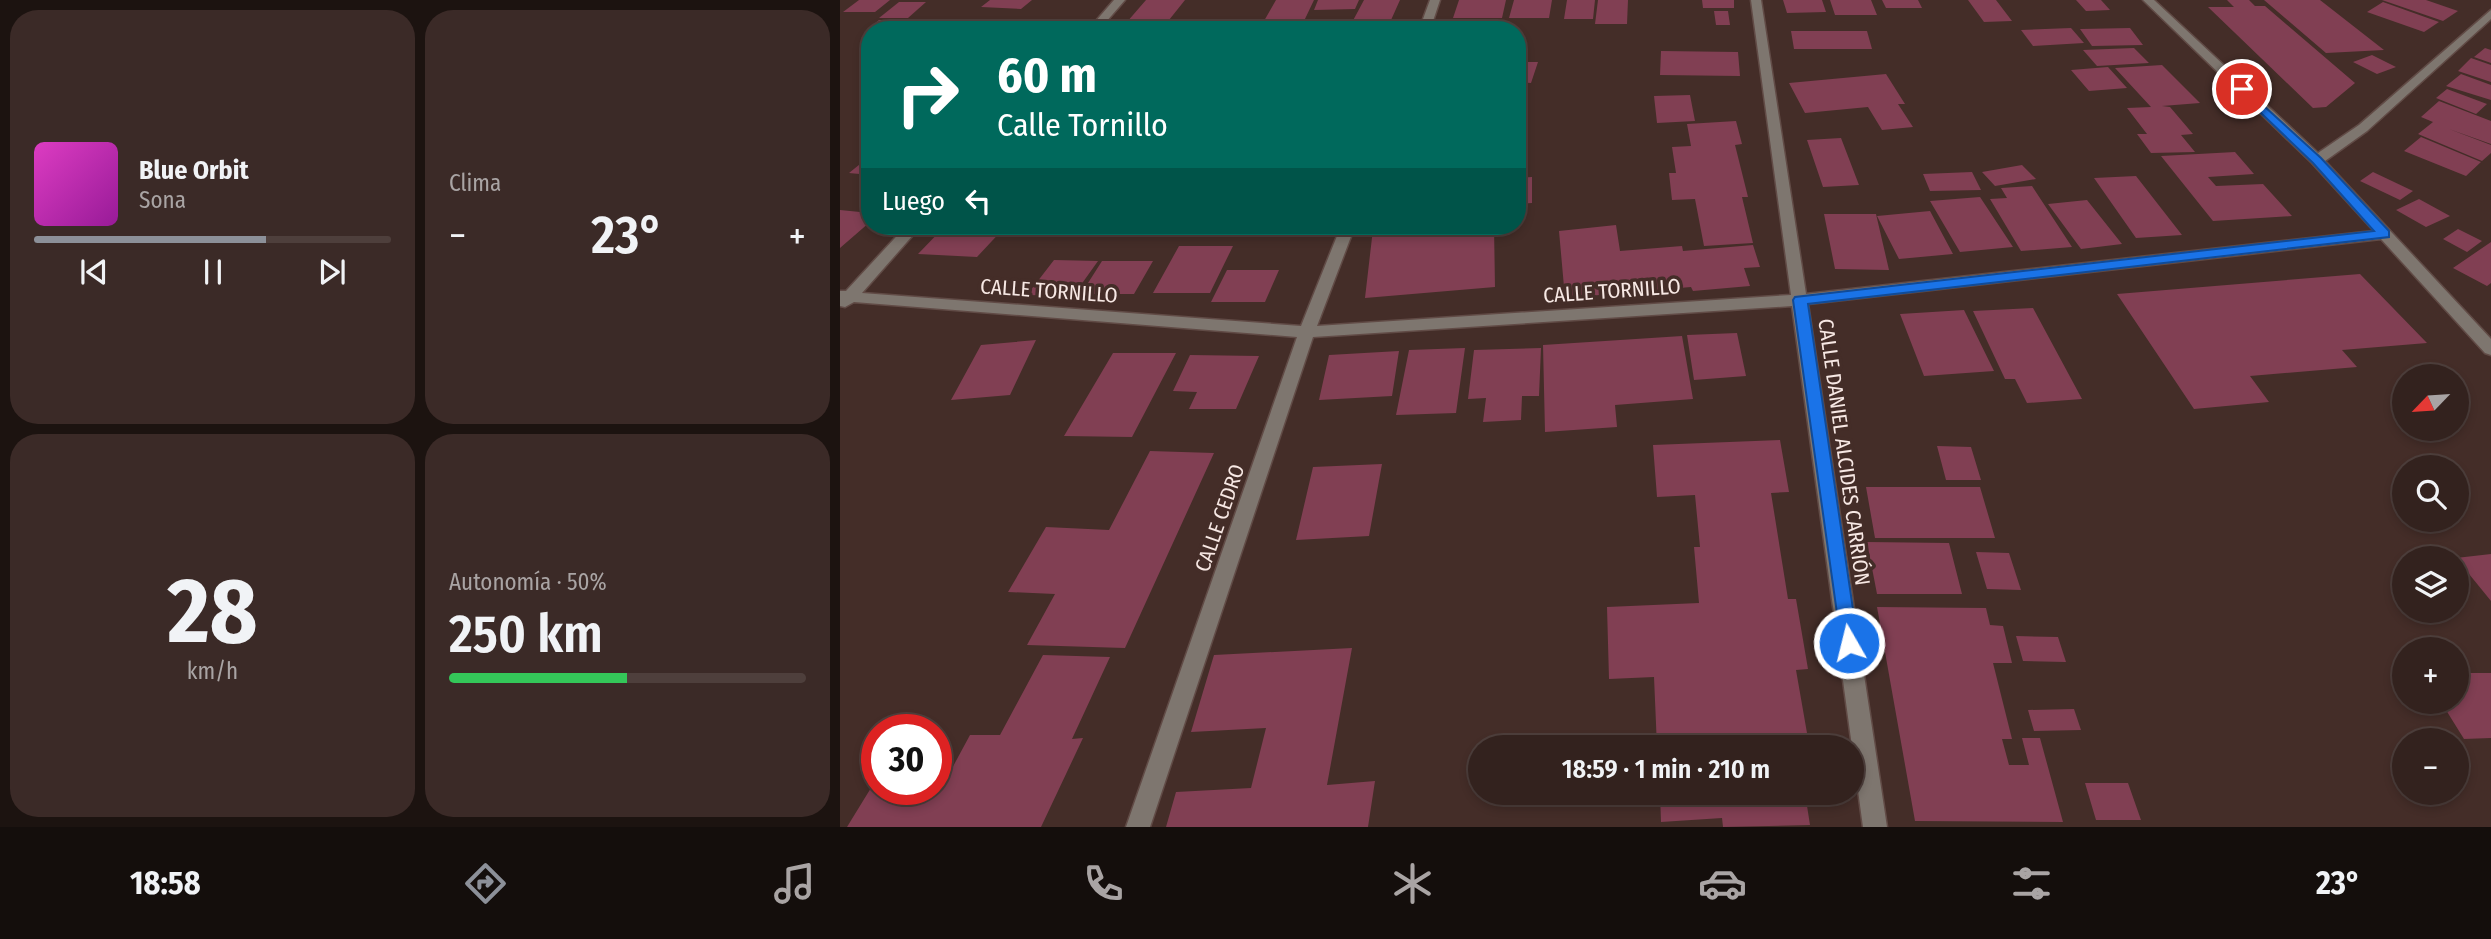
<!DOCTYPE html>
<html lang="es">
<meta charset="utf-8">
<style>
:root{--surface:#33221e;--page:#3b2a27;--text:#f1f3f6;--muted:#a9a4a4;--line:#4e3f3c;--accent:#8c9099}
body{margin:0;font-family:"Fira Sans Condensed",sans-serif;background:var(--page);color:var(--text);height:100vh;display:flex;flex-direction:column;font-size:26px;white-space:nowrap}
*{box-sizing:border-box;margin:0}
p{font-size:23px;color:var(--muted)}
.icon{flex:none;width:38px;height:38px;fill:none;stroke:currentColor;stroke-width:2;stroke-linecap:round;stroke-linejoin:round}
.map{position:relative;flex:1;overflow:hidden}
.panel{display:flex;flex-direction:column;gap:10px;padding:10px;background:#1c1310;width:840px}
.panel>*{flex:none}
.top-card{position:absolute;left:21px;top:21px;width:665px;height:214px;border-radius:28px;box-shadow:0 4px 10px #0003,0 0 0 2px var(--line);background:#00695c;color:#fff;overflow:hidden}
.needle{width:46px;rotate:245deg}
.tools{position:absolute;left:1552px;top:364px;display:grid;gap:14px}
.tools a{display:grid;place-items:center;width:77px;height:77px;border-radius:50%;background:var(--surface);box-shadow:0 4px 10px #0003,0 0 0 2px var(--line);font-size:35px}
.speed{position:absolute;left:21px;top:714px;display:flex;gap:14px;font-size:35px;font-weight:700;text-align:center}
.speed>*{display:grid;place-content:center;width:91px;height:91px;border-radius:50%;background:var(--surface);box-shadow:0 4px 10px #0003,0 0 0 2px var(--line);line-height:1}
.speed .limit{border:10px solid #d22;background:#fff;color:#111}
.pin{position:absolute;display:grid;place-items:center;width:60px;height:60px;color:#fff;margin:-30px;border:4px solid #fff;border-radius:50%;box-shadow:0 2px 7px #0007}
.me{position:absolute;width:77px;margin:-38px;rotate:352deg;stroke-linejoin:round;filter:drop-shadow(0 0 5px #0008)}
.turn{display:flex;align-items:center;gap:24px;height:147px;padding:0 21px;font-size:32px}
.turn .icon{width:91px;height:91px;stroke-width:2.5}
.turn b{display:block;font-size:49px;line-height:60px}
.then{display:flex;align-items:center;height:66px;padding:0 21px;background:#0003;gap:14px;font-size:26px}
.big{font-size:52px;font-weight:600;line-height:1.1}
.panel .widget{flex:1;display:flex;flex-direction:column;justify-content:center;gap:10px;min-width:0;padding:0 24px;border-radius:28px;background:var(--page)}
.panel .dial{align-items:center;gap:0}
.dial b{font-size:91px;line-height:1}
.song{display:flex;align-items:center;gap:21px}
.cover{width:84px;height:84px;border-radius:10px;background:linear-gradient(135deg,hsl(310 70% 55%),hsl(300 70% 35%))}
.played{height:7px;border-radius:4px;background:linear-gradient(90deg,var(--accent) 65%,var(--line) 65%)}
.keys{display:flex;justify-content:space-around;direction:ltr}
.heat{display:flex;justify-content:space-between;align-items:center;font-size:38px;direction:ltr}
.charge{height:10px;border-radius:5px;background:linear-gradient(90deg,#34c759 50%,var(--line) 0)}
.panel .tiles{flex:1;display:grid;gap:10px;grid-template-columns:repeat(2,1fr)}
.trip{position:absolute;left:628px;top:735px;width:396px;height:70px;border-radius:35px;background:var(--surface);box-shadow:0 4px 10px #0003,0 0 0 2px var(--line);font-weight:600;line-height:70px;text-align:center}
.tabs{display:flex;height:112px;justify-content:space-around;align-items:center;background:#140e0c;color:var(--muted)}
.tabs .icon{width:49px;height:49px}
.tabs .on{color:var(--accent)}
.tabs b{font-size:32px;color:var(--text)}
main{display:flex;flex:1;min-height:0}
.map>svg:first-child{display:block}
.building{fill:#813f53}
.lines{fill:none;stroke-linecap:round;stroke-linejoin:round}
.minor-casing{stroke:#614b46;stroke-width:3}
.minor{fill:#7e766f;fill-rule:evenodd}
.route{fill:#1a73e8;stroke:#114b97;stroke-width:2}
.labels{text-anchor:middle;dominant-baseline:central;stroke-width:7;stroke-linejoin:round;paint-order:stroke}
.street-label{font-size:21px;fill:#f7e8e4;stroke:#442d28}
</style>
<main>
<section class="panel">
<div class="tiles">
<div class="widget">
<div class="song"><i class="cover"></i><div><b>Blue Orbit</b><p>Sona</p></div></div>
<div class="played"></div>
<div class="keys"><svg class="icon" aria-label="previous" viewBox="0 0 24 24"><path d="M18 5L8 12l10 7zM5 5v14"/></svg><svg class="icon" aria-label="pause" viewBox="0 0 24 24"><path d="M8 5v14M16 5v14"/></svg><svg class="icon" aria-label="next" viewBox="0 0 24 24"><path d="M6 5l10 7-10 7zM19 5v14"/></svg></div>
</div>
<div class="widget"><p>Clima</p>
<div class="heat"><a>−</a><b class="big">23°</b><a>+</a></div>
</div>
<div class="widget dial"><b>28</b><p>km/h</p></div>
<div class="widget"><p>Autonomía · 50%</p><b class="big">250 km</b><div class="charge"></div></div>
</div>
</section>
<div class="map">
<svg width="1651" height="827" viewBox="0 0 1651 827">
<rect width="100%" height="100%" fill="#442d28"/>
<path class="building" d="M19,0H50L35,12H3Z
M150,0H192L181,9L141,7Z
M306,0H345L321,30H280Z
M436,0H474L464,21H424Z
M478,0H519L515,9L474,10Z
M524,0H560L547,29L509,28Z
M619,0H666L662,18H613Z
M674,0H712L709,18H669Z
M727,0H755L753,19H724Z
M758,0H788L787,24H755Z
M862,0H894V8H863Z
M943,0H982L986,12L947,13Z
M990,0H1031L1037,15H995Z
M1042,0H1078L1082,8H1046Z
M1128,0H1156L1172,21L1144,22Z
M1236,0H1261L1270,10L1246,11Z
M1387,0H1409L1415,6H1425L1515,83L1486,107L1473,108L1368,7H1394Z
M1424,0H1480L1544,50L1486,53Z
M1542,0H1586L1618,11L1603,21Z
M59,2H86L68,18H39Z
M1543,2L1599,22L1584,32L1527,12Z
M874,11H888L890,25H876Z
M39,20L63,21L52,30H27Z
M619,20L661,21L658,30H615Z
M1231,28L1244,43L1193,46L1181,30Z
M1290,28L1303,45L1252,46L1240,29Z
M951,31H1027L1032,49H954Z
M1294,48L1309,63L1257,66L1243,50Z
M1645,48L1651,50V63L1634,57Z
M821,51L898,52L900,76L820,75Z
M1532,55L1556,67L1537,74L1513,62Z
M1631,58L1651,65V82L1618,71Z
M677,62H698L691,83L677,82Z
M1322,65L1360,103L1322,106L1330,107L1353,134L1341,135L1355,152L1311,153L1297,134H1307L1287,108L1311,107L1275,68Z
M1268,67L1287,88L1249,91L1231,70Z
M1046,74L1065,104H1058L1073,127L1042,130L1028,107L965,113L949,83Z
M1621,74L1651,85V100L1606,86Z
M1607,89L1647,104L1636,114L1596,98Z
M850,95L855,121L817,123L814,96Z
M1599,101L1651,121V144L1609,129L1651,145V153L1642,161L1578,134L1593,122L1581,117Z
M896,121L902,144L895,145L908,197H902L913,243L864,246L855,199L832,200L829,173H836L832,147L851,146L847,124Z
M1581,137L1641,162L1626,176L1564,151Z
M1001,138L1019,185L983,187L967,140Z
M1395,152L1414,174L1368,177L1376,186L1423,184L1452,216L1373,221L1321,156Z
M30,156V175L9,173Z
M1182,165L1196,179L1155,186L1142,172Z
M1132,172L1141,190L1090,191L1083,174Z
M1533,172L1573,191L1560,200L1520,181Z
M1296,176L1342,235L1296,238L1254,178Z
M692,177V203L677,204V178Z
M1192,186L1232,247L1181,251L1150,199L1167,198L1161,188Z
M1140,197L1173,247L1120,252L1090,201Z
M1579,199L1610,216L1586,227L1556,210Z
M1247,200L1282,244L1241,249L1208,204Z
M0,210L30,213V222L0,248Z
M1090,211L1113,254L1059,259L1037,216Z
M984,214H1036L1049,270L995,269Z
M776,225L780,251L842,246L843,251L913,245L920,267L904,268L910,286L853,291L851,287L725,298L719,231Z
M105,226H166L137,257L78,254Z
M579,226H654L655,287L525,298L533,229Z
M1618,229L1642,241L1627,252L1603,239Z
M1651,242V283L1647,286L1613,268Z
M339,246H393L370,293H313Z
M214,260L258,261L233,296L187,295Z
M262,261H313L294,294H241Z
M387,270H439L425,302H371Z
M1520,274L1587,343L1502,350L1517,367L1410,376L1429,402L1354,409L1277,294Z
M1193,308L1242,399L1187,403L1175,379H1165L1133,311Z
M1124,310L1154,371L1084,376L1060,314Z
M897,333L906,376L854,380L847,335Z
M842,336L853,399L775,405L777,427L705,432L703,345Z
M196,340L170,395L111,400L141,345Z
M625,348L616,413L556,415L569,350Z
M701,348L699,396H682L681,420L643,422L646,398L628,399L634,350Z
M559,351L552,396L479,400L489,355Z
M273,353H336L292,437L224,436Z
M350,355L419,356L396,409H349L357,392L333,391Z
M940,440L949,492L931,493L948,599H956L968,669L956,670L967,733L956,734L958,747H817L814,677L769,679L767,607L859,603L854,547H860L855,495L817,497L813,445Z
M1097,446L1131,447L1141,480H1106Z
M310,451L374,453L285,648L187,645L215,594L168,592L206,527L269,530Z
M542,464L529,536L456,540L473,467Z
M1026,487H1140L1155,538H1035Z
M1027,542L1109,543L1122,594H1037Z
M1136,552L1169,553L1181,590L1147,589Z
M1651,554V601L1616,558Z
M1037,607L1146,608L1150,625L1163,626L1172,663H1153L1172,739H1162L1169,765H1189L1182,738H1200L1223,822L1075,821Z
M1176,636L1218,637L1226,662L1183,661Z
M512,648L487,785L535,781L528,827H326L336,792L411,788L426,728L351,732L374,655Z
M203,655L270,657L232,739L243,738L201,827H7L34,783H37V789H96V785H103L130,735H160Z
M1617,673H1651V738L1624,739L1601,702H1617Z
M1234,709L1241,730L1194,731L1188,710Z
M1245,783H1288L1301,820H1256Z
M820,793H965L970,825L883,827L882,818L821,822Z"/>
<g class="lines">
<defs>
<path id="minor" d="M274,0H285L259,30H248Z
M590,0H600L590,30H579Z
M911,0H921L966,294L1534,231L1472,163L1303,0H1314L1478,153L1519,125L1651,10V19L1527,131L1485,161L1651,339V355L1645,353L1541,239L968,304L1047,827H1023L952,306L473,337L310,827H286L457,337L14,302L5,307L0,306V291H6L66,226H81L22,293L461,326L501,226H515L477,326L951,295Z"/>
</defs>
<use href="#minor" class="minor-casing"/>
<use href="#minor" class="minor"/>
</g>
<path class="route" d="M1402,86L1481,158L1549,231V237L968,304L1018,643L1015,649L1009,652L1002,649L953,300L955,297L1534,231L1473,163L1398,91L1396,89Z"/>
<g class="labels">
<g class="street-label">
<text transform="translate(209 291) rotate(4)">CALLE TORNILLO</text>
<text transform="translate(772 291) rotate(-4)">CALLE TORNILLO</text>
<text transform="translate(1004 452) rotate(82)">CALLE DANIEL ALCIDES CARRIÓN</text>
<text transform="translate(380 518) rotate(-71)">CALLE CEDRO</text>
</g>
</g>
</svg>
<div class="tools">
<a><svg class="needle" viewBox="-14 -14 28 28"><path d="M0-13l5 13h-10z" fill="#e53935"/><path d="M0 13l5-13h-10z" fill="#a9a4a4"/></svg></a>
<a><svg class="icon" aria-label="search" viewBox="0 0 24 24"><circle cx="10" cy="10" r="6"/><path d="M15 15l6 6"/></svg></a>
<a><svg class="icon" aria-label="layers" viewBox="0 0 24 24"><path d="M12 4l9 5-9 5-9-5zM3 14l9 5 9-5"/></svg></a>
<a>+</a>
<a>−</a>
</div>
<div class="speed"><div class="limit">30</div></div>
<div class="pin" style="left:1402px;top:89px;background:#d93025"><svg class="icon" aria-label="arrive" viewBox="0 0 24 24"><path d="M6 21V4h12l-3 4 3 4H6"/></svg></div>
<svg class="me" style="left:1009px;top:643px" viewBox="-20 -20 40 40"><circle r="17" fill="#1a73e8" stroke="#fff" stroke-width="3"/><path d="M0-11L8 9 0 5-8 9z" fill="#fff"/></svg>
<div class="trip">18:59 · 1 min · 210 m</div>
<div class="top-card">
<div class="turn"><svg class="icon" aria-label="right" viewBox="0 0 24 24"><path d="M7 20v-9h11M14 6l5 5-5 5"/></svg><div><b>60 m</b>Calle Tornillo</div></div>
<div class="then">Luego<svg class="icon" aria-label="left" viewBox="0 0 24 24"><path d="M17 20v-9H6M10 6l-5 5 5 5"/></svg></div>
</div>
</div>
</main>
<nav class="tabs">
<b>18:58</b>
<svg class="icon on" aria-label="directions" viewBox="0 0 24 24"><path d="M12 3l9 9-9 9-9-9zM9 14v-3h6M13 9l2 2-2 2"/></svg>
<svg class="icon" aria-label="music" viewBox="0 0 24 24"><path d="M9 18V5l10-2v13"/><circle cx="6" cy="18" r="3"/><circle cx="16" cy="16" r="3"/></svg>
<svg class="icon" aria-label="phone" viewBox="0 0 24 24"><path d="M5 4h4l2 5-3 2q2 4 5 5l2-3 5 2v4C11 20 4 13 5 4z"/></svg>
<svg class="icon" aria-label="climate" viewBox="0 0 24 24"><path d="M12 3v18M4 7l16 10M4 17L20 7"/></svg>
<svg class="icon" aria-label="car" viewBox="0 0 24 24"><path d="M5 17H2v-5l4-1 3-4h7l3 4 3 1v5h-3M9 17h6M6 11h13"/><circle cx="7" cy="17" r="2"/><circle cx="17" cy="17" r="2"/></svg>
<svg class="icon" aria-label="filters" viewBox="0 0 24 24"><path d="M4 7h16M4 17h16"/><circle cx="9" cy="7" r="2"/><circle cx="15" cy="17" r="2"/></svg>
<b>23°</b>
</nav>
